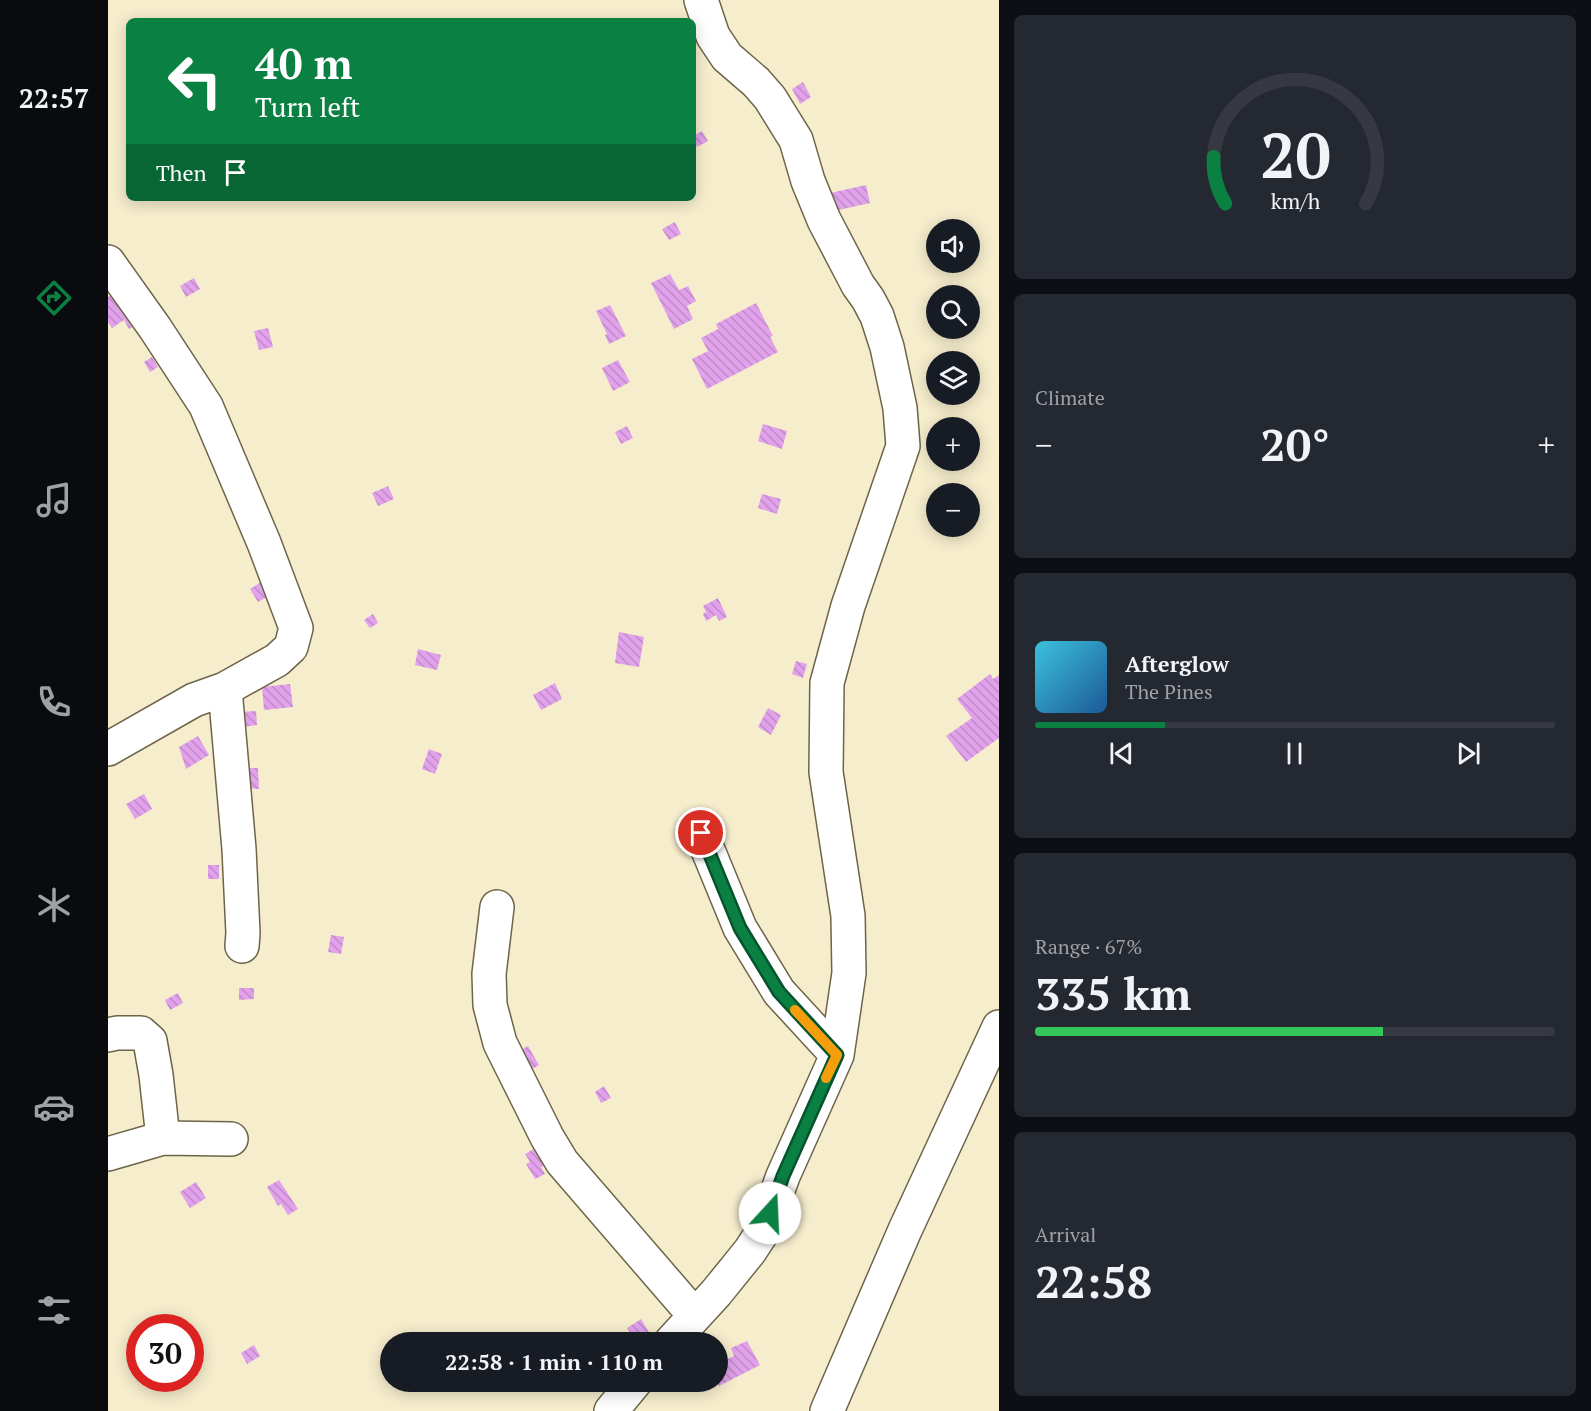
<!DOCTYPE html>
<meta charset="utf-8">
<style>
:root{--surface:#171b24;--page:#242831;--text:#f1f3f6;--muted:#9ea1a6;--line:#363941;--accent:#0b8043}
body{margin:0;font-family:"PT Serif",serif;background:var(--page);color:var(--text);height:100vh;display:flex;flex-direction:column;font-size:22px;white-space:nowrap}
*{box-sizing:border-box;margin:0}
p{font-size:20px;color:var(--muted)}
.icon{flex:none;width:33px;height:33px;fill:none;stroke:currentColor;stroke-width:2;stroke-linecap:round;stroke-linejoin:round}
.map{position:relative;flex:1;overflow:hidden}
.drawer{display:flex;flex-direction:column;gap:15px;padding:15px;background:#0d0f14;width:592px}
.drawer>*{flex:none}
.guide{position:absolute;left:18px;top:18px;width:570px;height:183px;border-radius:9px;box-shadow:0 3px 15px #0003;background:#0b8043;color:#fff;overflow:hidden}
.controls{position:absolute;left:818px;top:219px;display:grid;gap:12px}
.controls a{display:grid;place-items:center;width:54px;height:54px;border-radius:50%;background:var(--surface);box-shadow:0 3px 15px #0003;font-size:30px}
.speed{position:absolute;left:18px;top:1314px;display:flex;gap:12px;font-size:30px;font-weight:700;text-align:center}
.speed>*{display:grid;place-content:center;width:78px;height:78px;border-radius:50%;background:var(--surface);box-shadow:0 3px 15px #0003;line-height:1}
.speed .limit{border:9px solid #d22;background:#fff;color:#111}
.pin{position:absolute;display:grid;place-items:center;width:51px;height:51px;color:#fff;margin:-26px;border:3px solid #fff;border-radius:50%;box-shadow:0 2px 6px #0007}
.me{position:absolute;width:66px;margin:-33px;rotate:20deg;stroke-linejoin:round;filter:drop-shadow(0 0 4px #0008)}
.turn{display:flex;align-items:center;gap:21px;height:126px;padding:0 30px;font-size:27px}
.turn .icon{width:78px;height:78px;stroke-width:2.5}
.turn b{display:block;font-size:42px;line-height:51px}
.then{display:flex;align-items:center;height:57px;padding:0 30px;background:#0003;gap:12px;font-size:22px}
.big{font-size:45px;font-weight:700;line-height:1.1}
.drawer .card{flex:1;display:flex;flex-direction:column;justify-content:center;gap:9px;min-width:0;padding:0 21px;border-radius:9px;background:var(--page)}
.drawer .dial{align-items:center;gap:0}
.dial svg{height:156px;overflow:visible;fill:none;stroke:var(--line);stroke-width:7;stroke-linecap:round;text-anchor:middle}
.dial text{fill:var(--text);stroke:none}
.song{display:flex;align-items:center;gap:18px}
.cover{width:72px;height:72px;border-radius:9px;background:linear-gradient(135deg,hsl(190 70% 55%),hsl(210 70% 35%))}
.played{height:6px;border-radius:3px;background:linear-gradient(90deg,var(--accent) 25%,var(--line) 25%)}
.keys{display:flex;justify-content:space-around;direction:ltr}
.heat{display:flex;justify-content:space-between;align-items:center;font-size:33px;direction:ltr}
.charge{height:9px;border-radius:4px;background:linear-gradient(90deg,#34c759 67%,var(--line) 0)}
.trip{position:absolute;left:272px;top:1332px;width:348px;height:60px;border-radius:30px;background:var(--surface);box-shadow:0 3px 15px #0003;font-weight:700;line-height:60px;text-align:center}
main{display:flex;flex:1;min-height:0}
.menu{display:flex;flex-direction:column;width:108px;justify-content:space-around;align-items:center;background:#090b0e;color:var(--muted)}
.menu .icon{width:42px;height:42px}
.menu .active{color:var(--accent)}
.menu b{font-size:27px;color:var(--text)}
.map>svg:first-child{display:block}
.building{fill:url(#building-back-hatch)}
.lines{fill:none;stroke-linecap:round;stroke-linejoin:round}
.minor-casing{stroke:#6d6549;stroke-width:36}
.minor{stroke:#fff;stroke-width:33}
.route-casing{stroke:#07532c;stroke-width:15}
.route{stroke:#0b8043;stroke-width:10}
.slow{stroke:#f59e0b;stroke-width:10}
</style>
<main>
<nav class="menu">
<b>22:57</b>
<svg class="icon active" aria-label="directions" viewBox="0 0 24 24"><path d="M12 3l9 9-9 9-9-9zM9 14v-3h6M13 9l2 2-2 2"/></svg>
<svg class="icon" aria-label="music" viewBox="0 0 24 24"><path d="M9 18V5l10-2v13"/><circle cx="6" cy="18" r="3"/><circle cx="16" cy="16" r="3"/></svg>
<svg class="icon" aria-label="phone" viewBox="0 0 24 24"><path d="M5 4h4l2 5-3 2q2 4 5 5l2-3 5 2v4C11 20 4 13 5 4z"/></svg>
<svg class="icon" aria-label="climate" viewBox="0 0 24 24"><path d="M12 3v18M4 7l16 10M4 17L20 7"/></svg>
<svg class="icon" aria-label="car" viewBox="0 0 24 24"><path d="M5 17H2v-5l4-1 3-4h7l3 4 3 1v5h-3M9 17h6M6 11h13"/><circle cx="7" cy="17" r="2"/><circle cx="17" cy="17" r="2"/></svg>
<svg class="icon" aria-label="filters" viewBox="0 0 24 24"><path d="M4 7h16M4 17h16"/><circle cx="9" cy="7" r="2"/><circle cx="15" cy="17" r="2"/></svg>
</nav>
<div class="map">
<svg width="891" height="1411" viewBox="0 0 891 1411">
<defs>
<pattern id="building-back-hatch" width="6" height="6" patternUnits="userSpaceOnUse" patternTransform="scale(1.5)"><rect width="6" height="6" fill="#e1a2eb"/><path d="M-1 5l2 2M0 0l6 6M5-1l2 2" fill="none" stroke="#c08ac8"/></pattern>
</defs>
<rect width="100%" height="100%" fill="#f6edcd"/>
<path class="building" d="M695,82L703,97L692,104L684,89Z
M594,131L600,141L589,147L585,136Z
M758,185L762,203L717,213L713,195Z
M567,222L573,234L561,240L554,229Z
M562,274L571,290L580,286L588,301L579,306L585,319L566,329L543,283Z
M86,278L92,289L78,297L72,286Z
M14,288L35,320L21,329L16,320L4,328L0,322V297Z
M648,303L665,336L662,337L670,352L599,389L584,359L600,351L593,338L610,329L608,324Z
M502,305L518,336L501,344L497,335L499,334L488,311Z
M160,328L165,347L151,350L146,331Z
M44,357L50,367L42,372L36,362Z
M510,360L522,382L505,391L494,368Z
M655,424L679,431L674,449L650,441Z
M519,426L525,438L513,444L507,432Z
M280,486L286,499L270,506L264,493Z
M654,494L673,499L669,514L650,508Z
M163,576L172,589L150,602L142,589Z
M610,598L619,617L611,621L608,615L598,621L595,614L598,612L595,606Z
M265,614L270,623L262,628L256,620Z
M511,632L536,637L531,667L507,663Z
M310,649L333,655L329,670L307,665Z
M688,661L699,664L695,678L684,674Z
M882,674L885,679L891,675V738L858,762L838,736L864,718L849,699Z
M447,683L454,699L433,710L425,695Z
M182,684L185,707L156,710L154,687Z
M660,708L673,715L663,735L650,727Z
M148,711L149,725L134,727L132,712Z
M90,736L101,755L78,769L71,747Z
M321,749L334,754L327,774L314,769Z
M136,768H150L151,789L136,788Z
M36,794L44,809L27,819L18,804Z
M100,865H111V879H100Z
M223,935L236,937L233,954L220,952Z
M131,988H146V999L131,1000Z
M70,993L75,1003L62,1010L57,1000Z
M420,1046L431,1065L418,1073L407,1054Z
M496,1086L503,1098L493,1103L487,1092Z
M433,1145L442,1161L433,1167L437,1174L427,1179L418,1164L422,1162L417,1154Z
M171,1180L190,1209L180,1215L173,1204L170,1206L159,1187Z
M88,1182L98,1198L82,1208L72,1192Z
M533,1319L544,1337L535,1342H528L519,1328Z
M639,1341L652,1365L611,1386L609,1383V1364L626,1356L623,1348Z
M146,1345L152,1356L139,1364L133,1353Z"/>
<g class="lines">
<defs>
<path id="minor" d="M0,262L47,328L98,406L156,543L188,628L183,647L169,660L117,689L86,700L0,749
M117,689L131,849L135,933L134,946
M593,833L632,928L671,992L729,1055
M389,907L381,974L382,1005L392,1043L439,1137L454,1162L587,1316
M0,1035L9,1033H33L42,1041L48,1075L55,1138
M0,1154L55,1138L123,1139
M563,1342L608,1293L642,1251L655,1231L675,1176L729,1055L741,973L740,916L718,772L719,683L740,606L795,446L792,408L779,347L769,316L760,299L750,285L716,220L700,181L688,140L662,98L648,82L619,57L605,36L593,0
M503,1411L527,1382
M719,1411L797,1230L891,1027"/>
</defs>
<use href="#minor" class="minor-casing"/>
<use href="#minor" class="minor"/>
</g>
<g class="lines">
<defs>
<path id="route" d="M593,833L632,928L671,992L729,1055L675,1176L662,1213"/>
</defs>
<use href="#route" class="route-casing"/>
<use href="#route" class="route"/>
<path class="slow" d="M687,1010L729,1055L718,1078"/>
</g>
</svg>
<div class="controls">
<a><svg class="icon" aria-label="sound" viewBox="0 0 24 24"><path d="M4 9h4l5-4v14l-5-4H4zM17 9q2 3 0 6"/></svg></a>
<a><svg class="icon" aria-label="search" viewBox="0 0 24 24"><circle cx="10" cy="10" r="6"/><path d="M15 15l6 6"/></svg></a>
<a><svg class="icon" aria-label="layers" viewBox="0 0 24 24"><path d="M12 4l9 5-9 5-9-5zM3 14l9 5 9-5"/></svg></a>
<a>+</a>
<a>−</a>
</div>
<div class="speed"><div class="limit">30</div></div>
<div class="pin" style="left:593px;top:833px;background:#d93025"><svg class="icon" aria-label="arrive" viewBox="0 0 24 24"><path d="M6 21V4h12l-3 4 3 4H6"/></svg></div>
<svg class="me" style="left:662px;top:1213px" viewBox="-20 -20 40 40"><circle r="19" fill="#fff"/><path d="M0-13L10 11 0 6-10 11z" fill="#0b8043"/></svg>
<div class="trip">22:58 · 1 min · 110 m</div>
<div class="guide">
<div class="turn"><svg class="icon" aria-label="left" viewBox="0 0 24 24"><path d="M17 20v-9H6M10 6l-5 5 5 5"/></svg><div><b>40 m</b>Turn left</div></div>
<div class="then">Then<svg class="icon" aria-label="arrive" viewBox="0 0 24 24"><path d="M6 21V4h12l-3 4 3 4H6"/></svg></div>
</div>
</div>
<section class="drawer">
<div class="card dial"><svg viewBox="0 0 100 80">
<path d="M14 69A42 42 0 1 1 86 69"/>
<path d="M14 69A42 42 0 0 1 8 45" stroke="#0b8043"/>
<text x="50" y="56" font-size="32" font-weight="700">20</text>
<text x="50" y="72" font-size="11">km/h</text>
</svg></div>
<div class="card"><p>Climate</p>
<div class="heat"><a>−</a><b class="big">20°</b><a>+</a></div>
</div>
<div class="card">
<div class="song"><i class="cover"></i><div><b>Afterglow</b><p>The Pines</p></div></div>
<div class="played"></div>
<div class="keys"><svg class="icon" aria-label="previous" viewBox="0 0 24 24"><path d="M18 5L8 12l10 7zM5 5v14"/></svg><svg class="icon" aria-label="pause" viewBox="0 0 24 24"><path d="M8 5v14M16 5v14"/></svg><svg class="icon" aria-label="next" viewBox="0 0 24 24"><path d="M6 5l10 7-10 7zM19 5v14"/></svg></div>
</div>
<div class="card"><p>Range · 67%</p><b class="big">335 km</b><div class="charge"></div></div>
<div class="card"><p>Arrival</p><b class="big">22:58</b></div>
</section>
</main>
